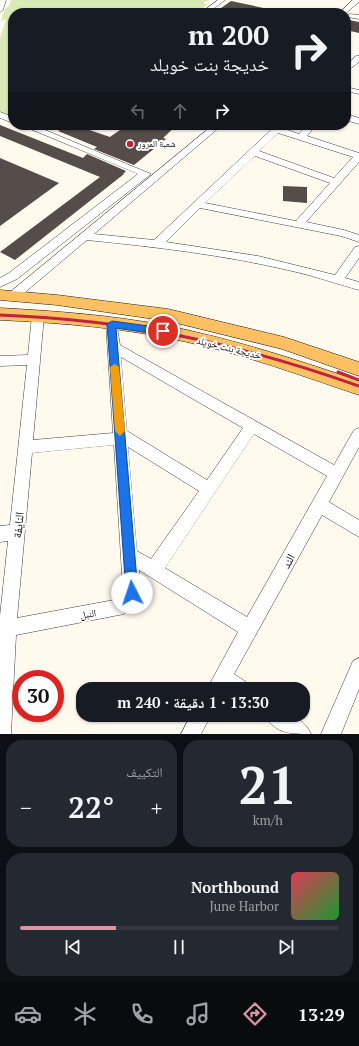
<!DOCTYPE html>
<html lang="ar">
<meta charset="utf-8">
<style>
:root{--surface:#171b24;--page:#242831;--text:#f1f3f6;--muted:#9ea1a6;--line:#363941;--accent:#db95a4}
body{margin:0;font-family:"PT Serif","Noto Naskh Arabic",serif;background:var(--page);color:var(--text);direction:rtl;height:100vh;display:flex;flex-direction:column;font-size:15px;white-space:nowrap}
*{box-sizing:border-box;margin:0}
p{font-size:13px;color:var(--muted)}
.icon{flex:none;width:22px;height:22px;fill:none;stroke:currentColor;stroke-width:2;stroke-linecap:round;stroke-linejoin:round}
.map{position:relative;height:734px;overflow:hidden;direction:ltr}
.sheet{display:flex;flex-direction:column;gap:6px;padding:6px;background:#0d0f14;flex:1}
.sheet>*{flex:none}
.top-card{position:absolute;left:8px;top:8px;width:343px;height:122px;border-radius:16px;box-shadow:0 1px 3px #0004;direction:rtl;background:#171b24;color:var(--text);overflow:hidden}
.speed{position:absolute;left:12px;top:670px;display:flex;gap:8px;font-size:20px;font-weight:700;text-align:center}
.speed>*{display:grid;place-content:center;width:52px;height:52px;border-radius:50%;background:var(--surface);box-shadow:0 1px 3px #0004;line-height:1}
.speed .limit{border:6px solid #d22;background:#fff;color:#111}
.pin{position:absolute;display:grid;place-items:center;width:34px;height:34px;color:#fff;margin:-17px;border:2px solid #fff;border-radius:50%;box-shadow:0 1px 4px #0007}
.me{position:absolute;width:44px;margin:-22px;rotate:356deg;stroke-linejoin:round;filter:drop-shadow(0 0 3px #0008)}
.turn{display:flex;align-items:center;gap:14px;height:84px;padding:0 16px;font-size:18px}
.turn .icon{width:52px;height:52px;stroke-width:2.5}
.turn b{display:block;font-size:28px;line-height:34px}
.lanes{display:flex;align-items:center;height:38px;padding:0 16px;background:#0003;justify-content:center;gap:20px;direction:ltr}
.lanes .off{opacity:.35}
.big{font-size:30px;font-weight:700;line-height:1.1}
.sheet .card{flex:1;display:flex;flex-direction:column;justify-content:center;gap:6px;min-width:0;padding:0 14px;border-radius:16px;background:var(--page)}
.sheet .dial{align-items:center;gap:0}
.dial b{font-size:52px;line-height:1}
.song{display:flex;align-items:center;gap:12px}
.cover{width:48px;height:48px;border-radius:6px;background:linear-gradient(135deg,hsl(350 70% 55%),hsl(130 70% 35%))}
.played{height:4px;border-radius:2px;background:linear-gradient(90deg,var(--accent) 30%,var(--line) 30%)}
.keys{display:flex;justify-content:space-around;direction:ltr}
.heat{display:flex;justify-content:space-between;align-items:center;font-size:22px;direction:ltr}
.sheet .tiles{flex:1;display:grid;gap:6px;grid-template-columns:1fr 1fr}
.card:last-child{grid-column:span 2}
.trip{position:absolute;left:76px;top:682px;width:234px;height:40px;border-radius:16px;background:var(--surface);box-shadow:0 1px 3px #0004;font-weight:700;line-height:40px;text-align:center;direction:rtl}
.dock{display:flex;height:64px;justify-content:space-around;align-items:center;background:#090b0e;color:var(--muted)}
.dock .icon{width:28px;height:28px}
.dock .current{color:var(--accent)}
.dock b{font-size:18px;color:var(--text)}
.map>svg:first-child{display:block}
.green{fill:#d9eab6}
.building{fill:#564c49}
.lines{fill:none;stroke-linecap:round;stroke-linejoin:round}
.minor-casing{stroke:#404040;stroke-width:1}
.major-casing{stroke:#1e1e1e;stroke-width:1}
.minor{fill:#fff;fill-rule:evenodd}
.major{fill:#fbc061;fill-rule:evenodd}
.rail{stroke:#c12240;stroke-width:3}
.route{fill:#1a73e8;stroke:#114b97}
.slow{fill:#f59e0b}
.poi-dot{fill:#c12240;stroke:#fff;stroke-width:1.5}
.labels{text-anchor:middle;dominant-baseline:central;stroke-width:4;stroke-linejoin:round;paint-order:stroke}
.far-poi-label{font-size:9px;fill:#0d0d0d;stroke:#fff;text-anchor:start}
.street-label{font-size:10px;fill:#0d0d0d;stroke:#fff}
.near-street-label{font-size:12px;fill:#0d0d0d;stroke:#fff}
</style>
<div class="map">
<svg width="359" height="734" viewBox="0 0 359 734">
<rect width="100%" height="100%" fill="#fff9ee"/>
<path class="green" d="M11,0H209L203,4H208L196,13H13V116L0,112V38L6,19L1,21L5,9L9,6Z"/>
<path class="building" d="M231,1L273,10V13H214Z
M349,20L359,22V33L346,30V24Z
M0,125L83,158L87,154L126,171L123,174H124L15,260L0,252L100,177L0,136Z
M67,125H75L110,137L127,125H177L163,138L166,139L134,165L94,149L97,147L58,131Z
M0,158L59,183L0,226Z
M283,186L307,187V203L283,201Z"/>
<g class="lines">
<defs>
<path id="minor" d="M0,0H6L3,10L0,12Z
M218,0H225L208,13H201Z
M353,0H359V2L346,13H339Z
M350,14L359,15V19L348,17L347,16Z
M356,56H359V62L346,72V66Z
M346,87L359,90V94L346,91Z
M0,112L13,117V123L0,118Z
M346,114L359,118V124L346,120Z
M21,125H33L151,174L17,279L0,287V278L9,273L138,174Z
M213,125H222L94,234L154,240L271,130L260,125H273L299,134L307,125H316L307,136L359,153V162L306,222L344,230L359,235V242L341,236L200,208L166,242L258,256L335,275L355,247L359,246V258L345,278L359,282V290C337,284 315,276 292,271C225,255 156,247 87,240L17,299H9L7,296L9,293ZM278,133L353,157L334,178L259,151ZM255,156L330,183L296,221L205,203Z
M38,312L42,313L44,316L33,440L113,433L106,324L108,321H116L120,345L334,465L354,430L359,428V447L329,502L359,520V537L322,515L234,674L246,682L248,689H207L238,632L139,570L140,593L138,599L124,614L16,635L11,734H0V616L8,541L0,542V526L10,525L27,365L0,366V356L28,355L32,316L34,313ZM121,357L243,428L207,480L127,431ZM254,434L327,476L247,617L165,568ZM114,445L123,590L114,600L17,618L32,453ZM128,447L199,491L151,559L137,551Z
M359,658V689L341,734H321L353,661Z
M191,715H211L201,734H181Z
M265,715C284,715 302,714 311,734C292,734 274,734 265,715Z"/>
<path id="major" d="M0,290L57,295L168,309L284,337L359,362V376L282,349L168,321L57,305L0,300Z
M0,308C55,311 109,315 163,325C230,338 295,359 359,381V395C302,376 246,355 187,342C126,328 63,323 0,320Z"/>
</defs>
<use href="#minor" class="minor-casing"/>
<use href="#major" class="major-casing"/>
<use href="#minor" class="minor"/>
<use href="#major" class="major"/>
<path class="rail" d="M0,315C129,320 237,343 359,386
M338,372L359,380"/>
</g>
<path class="route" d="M112,321L163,328L168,331L163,335L116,328L138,593L136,597L132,599L128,597L126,593L107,324Z"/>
<path class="slow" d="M115,364L119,367L125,431L120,436L115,431L110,367Z"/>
<circle class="poi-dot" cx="130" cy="144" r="4"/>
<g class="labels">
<g class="far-poi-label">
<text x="138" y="144">شعبة المرور</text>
</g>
<g class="street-label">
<text transform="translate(229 348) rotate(14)">خديجة بنت خويلد</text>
<text transform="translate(88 614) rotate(-10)">النبل</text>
</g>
<g class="near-street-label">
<text transform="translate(18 525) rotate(-84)">النايفة</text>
<text transform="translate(288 561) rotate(-61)">الند</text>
</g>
</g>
</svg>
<div class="speed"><div class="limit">30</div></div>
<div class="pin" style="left:163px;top:331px;background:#d93025"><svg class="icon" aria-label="arrive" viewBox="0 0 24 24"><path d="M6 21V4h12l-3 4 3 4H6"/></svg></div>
<svg class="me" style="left:132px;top:593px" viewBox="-20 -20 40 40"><circle r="19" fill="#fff"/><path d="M0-13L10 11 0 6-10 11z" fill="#1a73e8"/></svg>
<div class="trip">13:30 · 1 دقيقة · 240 m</div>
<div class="top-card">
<div class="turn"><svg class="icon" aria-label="right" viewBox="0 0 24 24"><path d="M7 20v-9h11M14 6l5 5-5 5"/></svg><div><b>200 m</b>خديجة بنت خويلد</div></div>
<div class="lanes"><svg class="icon off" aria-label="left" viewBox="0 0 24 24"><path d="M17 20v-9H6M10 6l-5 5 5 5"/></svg><svg class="icon off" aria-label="ahead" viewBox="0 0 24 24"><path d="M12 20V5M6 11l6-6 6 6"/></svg><svg class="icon" aria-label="right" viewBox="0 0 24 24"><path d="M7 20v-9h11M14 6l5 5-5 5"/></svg></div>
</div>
</div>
<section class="sheet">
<div class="tiles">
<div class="card dial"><b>21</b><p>km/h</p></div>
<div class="card"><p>التكييف</p>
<div class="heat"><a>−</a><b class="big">22°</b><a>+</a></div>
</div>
<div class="card">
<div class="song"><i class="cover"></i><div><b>Northbound</b><p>June Harbor</p></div></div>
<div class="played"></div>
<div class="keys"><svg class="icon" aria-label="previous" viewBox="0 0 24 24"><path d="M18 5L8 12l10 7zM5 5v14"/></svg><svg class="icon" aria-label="pause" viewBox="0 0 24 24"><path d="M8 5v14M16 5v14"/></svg><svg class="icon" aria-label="next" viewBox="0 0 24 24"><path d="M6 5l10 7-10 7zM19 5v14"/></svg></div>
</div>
</div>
</section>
<nav class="dock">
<b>13:29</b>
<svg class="icon current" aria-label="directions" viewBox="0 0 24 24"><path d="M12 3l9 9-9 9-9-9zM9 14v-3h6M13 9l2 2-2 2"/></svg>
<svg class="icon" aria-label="music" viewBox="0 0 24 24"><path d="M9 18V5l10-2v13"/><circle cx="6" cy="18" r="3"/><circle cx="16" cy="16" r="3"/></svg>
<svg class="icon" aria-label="phone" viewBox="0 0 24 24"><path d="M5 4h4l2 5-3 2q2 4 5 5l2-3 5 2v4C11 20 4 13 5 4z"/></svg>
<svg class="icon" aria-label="climate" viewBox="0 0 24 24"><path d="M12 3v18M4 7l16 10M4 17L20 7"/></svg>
<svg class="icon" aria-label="car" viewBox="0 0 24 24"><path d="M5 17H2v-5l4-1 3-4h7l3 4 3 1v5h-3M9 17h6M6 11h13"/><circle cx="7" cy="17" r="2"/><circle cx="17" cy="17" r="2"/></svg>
</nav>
